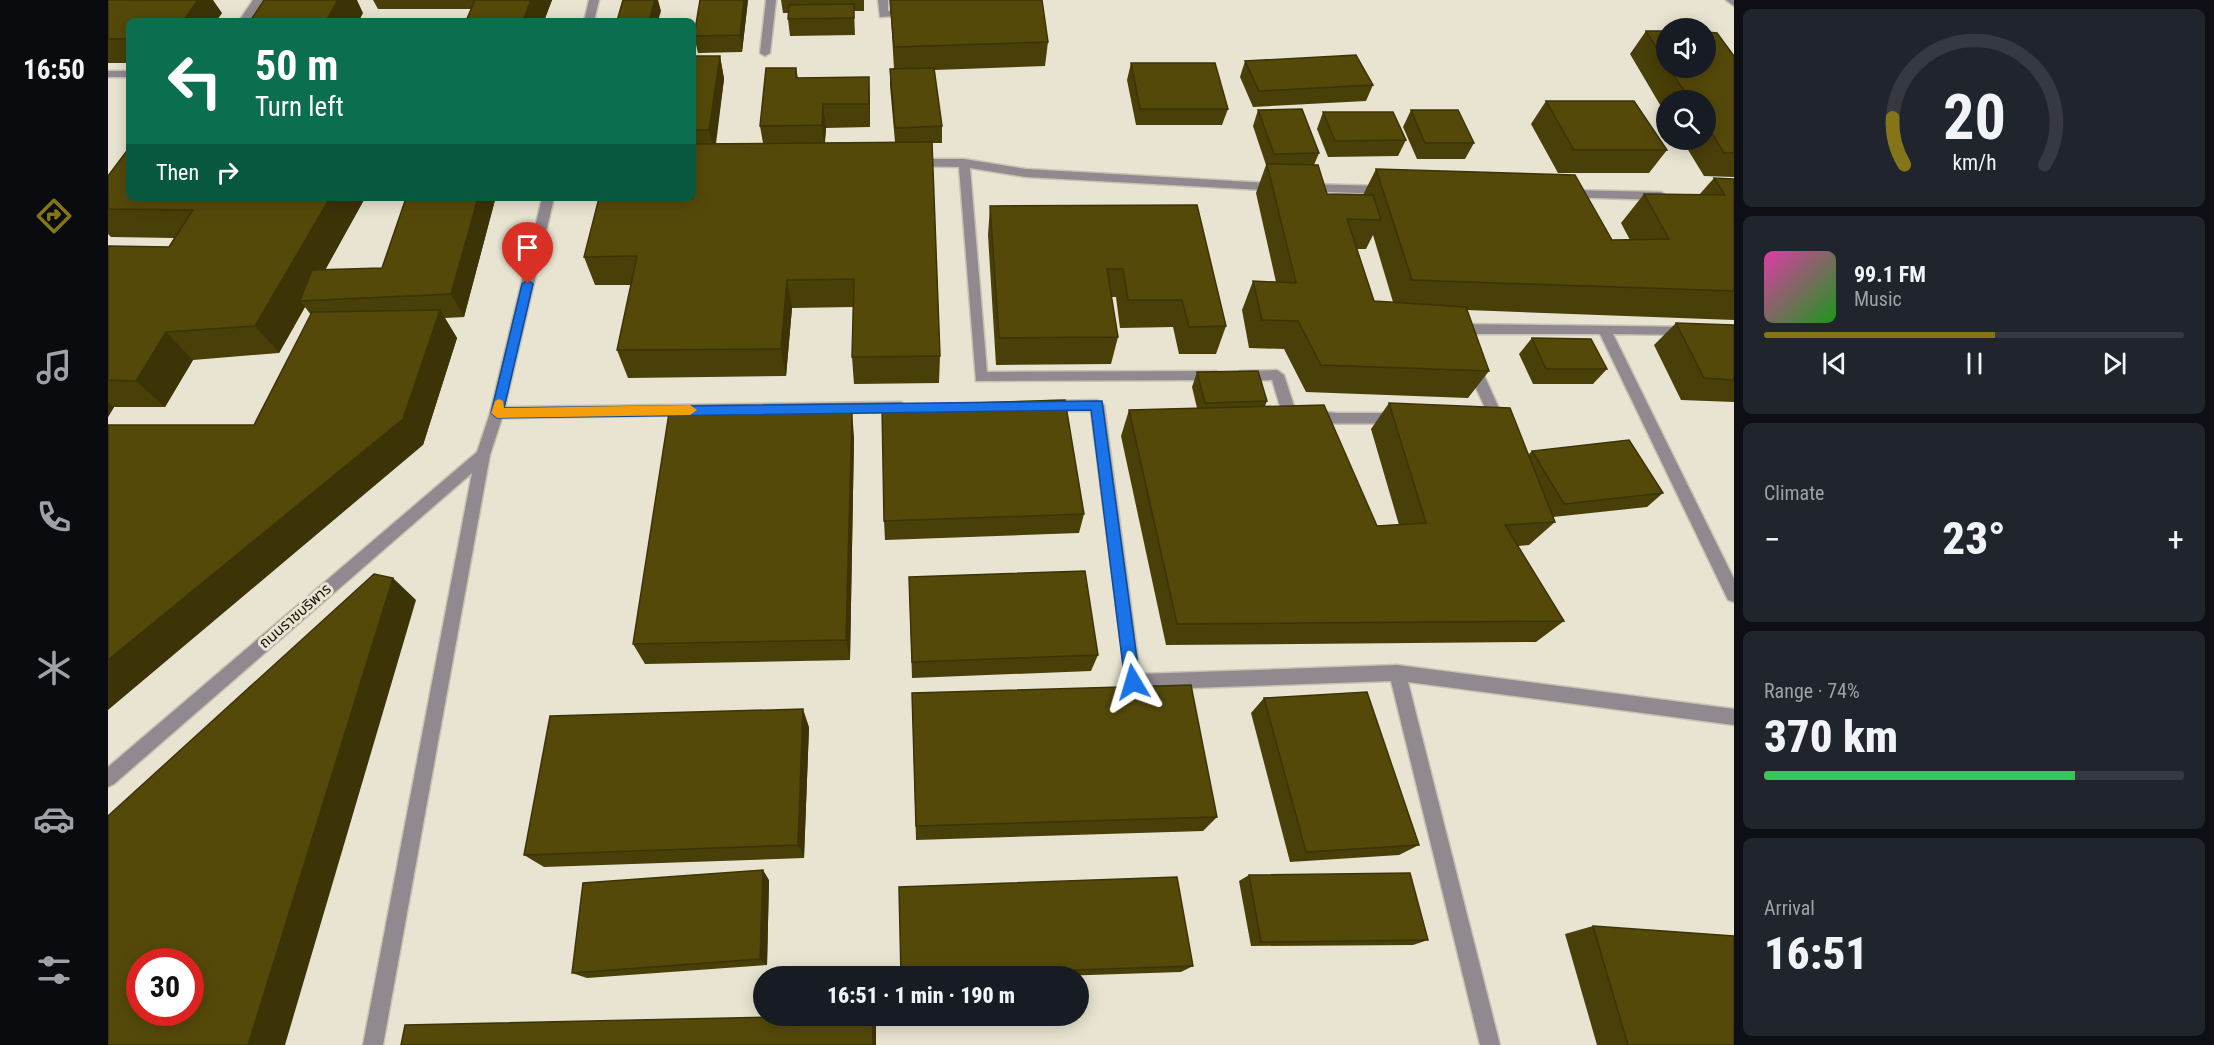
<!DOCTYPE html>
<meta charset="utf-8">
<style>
:root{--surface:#171b24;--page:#20242c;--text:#f1f3f6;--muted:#9ea1a6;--line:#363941;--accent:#847518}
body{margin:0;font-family:"Roboto Condensed","Noto Sans Thai",sans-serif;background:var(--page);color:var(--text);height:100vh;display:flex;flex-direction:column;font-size:22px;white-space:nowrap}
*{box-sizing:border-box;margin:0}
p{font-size:20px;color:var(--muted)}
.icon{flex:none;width:33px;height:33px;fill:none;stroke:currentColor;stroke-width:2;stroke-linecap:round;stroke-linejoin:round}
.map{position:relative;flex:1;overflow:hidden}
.details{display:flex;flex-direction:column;gap:9px;padding:9px;background:#0d0f14;width:480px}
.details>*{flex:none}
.hud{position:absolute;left:18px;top:18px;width:570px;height:183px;border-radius:9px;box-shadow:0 3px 15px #0003;background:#0b6e4f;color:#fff;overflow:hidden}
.controls{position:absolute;left:1548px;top:18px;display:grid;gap:12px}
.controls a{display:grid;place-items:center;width:60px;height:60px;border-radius:50%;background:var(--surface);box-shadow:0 3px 15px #0003;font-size:30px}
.speed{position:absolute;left:18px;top:948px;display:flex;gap:12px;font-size:30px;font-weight:700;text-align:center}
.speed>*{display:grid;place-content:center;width:78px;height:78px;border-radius:50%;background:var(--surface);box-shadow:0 3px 15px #0003;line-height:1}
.speed .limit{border:9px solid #d22;background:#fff;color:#111}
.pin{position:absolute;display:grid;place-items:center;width:51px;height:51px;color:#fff;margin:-62px -26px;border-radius:50% 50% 50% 0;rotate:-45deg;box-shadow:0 0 6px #0007}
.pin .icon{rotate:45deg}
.me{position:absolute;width:66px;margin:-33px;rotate:353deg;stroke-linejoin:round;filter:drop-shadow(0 0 4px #0008)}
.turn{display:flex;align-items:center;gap:21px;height:126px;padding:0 30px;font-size:27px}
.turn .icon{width:78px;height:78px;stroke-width:2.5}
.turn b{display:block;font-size:42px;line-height:51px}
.then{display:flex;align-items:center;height:57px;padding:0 30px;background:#0003;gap:12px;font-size:22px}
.big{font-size:45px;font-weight:800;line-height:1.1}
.details .tile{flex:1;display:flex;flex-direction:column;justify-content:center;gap:9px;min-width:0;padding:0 21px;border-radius:9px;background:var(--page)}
.details .dial{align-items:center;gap:0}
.dial svg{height:156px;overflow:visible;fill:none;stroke:var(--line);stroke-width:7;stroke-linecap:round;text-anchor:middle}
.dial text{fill:var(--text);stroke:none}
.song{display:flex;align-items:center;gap:18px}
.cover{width:72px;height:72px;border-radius:9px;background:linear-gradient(135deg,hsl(320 70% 55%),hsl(120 70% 35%))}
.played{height:6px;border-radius:3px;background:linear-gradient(90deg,var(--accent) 55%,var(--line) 55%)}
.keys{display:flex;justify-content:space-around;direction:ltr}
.heat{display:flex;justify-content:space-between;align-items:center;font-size:33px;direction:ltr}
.charge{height:9px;border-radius:4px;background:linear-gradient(90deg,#34c759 74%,var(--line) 0)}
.trip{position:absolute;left:645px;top:966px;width:336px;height:60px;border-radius:30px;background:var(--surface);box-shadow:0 3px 15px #0003;font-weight:800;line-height:60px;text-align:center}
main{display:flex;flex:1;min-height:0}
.tab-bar{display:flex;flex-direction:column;width:108px;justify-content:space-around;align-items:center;background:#090b0e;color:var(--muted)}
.tab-bar .icon{width:42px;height:42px}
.tab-bar .active{color:var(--accent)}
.tab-bar b{font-size:27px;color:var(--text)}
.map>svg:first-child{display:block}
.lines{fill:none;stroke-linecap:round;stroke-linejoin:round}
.service-casing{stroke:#c5c2b1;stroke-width:3}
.minor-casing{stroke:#c5c2b1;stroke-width:3}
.service{fill:#908a90;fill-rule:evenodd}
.minor{fill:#908a90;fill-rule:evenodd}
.wall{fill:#493f09;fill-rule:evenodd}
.shaded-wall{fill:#3c3307}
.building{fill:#55490a;stroke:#3c3307;stroke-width:1.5;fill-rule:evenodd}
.route{fill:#1a73e8;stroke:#114b97;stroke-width:1.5}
.slow{fill:#f59e0b}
.labels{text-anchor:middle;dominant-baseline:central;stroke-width:6;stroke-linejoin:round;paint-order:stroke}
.street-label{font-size:15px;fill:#100f08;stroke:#e8e4d1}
</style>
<main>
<nav class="tab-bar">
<b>16:50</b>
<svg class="icon active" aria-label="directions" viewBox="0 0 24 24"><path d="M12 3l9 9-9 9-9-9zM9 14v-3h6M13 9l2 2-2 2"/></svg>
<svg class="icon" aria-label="music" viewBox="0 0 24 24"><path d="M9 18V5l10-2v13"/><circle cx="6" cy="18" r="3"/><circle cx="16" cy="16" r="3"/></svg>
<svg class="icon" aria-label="phone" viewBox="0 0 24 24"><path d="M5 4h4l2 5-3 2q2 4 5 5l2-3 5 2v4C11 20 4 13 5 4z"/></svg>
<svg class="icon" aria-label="climate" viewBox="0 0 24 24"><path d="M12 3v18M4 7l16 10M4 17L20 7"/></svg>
<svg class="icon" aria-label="car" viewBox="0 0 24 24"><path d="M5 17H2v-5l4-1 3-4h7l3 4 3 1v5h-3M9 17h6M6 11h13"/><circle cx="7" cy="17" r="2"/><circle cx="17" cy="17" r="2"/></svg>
<svg class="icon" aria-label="filters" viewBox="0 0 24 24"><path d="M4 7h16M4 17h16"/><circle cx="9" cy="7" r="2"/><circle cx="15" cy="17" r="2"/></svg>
</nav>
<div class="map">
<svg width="1626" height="1045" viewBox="0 0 1626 1045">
<rect width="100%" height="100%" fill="#e8e4d1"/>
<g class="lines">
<defs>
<path id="service" d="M145,0H155L141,21H131Z
M658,0H668L662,53L657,56L652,53Z
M0,71H21V77H0Z"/>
<path id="minor" d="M481,0H491L486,21H476Z
M770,0H780V11L802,9L807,12L802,15L772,17Z
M1618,0H1626V6Z
M807,159H856L918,169L1176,184V190L1172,191L918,177L862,168L879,372L1108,371L1115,376L1113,380L868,381L851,167L803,166L801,163Z
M1199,184L1277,186L1283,190L1277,194L1195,191V185Z
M1460,190L1553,192L1559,196L1553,200L1456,197V191Z
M434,198H446L397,407L793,402L800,407L793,412L394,418L382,455L275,1045H255L364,473L6,784L0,787V767L369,452L382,413Z
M1349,324L1586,327L1588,330L1586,333L1581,335L1505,334L1626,579V602L1620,600L1492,334H1345L1342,329Z
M1364,359L1371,364L1395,417L1393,421L1380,422L1373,417L1379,412L1357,364Z
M1169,370L1176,375L1187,409L1229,413H1290L1297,418L1290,423C1270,423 1193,426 1179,418C1173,415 1167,388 1164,380L1132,381L1125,376L1132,371Z
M989,400L996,405L1032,674L1289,665L1626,709V725L1300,682L1392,1045H1372L1283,681L1025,690L1019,688L983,411H940L933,406L940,401Z"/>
</defs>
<use href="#service" class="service-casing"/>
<use href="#minor" class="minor-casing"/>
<use href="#service" class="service"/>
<use href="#minor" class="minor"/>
</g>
<path class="wall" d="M265,0H444L436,21H358L363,9H270Z
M640,0L634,52L590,53L586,36Z
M673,0H756V11H746L747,35L682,36L680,19L681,13H675Z
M782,0L940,42L937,66L826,70L834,126V143H824L832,356L831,383L746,384L744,357L745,307L684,308L678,376L520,378L509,350L523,285H487L476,257L585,198V56H612L616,79L608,144L655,143L652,126L688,68L690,78L762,100V127L718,128L717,143L787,142L782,86V69H786Z
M0,1L114,13L108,21H21V63H0Z
M1538,31H1558V68H1598L1626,56V177L1596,176L1574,140H1598V100H1558V115L1522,54Z
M1137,61L1265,85L1258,101L1145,107L1132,77Z
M1023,63L1120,109L1114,125H1028L1019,80Z
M1438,101L1559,150L1541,173H1450L1423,124Z
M1150,110L1211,153L1206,165L1219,194L1255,195L1268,169L1504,240H1522L1513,223L1536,194L1591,195L1606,178L1626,179V320L1359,310L1381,371L1360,398L1198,392L1176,349L1141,348L1134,310L1145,281L1168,282L1148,193L1158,165L1145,126ZM1265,235L1285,302L1266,301L1249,249H1258Z
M1303,110L1366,143L1357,159H1309L1295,127Z
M1215,112L1298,140L1290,156L1220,157L1209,129Z
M0,176L21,198H257L217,270L274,268L298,198H386L387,200L356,317L337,318L349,338L315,445L146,425L203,315L197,307L171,353L85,360L57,407H6L0,417V246L61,247L66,238L3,237L0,234Z
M1089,205L1118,326L1108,354H1071L1065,327L1012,328L1008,297H1003L1010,337L1003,364L888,365L880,235L882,206Z
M1568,323L1626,325V402L1573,400L1546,345Z
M1424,338L1499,369L1485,384H1425L1411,354Z
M1089,372L1159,401L1157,406L1269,526L1291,525L1263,429L1281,403L1420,455L1424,451L1555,493L1539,507L1445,517L1447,522L1421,545L1410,546L1456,621L1428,642L1058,645L1013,436L1021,410L1089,408L1084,387Z
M746,437L742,660L537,664L525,644Z
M976,514L971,533L777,540L776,521Z
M801,577L990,655L983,671L804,678Z
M804,693L1109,817L1095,831L808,840Z
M1156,698L1311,845L1291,855L1182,862L1143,713Z
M701,727L696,858L436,867L416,855Z
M1141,875L1320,940L1305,945L1143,946L1131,881Z
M661,880L659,965L479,978L464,973Z
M1485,926L1626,1045H1489L1457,934Z
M1085,966L1073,972L951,976H793Z"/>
<path class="shaded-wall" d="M90,0H105L114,13L108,21H75Z
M230,0H249L255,13L251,21H218Z
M423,0H444L436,21H415Z
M547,0H550L553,11L550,21H541Z
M636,0H640L634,52L632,35Z
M612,56L616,79L606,153L601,130Z
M761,77L762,100V127L761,104Z
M715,104L718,128L716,149L714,125Z
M222,198H257L200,301H192L197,307L171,353L147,326Z
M370,198H386L387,200L356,317L343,294Z
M679,280L684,308L678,376L673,349Z
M332,310L349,338L315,445L0,710V660Z
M58,332L85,360L57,407L28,381Z
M0,402L6,407L0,417Z
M744,411L746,437L742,660L738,640Z
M285,578L308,600L177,1045H140Z
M695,709L701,727L696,858L690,845Z
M655,870L661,880L659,965L652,959Z
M765,1016L768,1019V1045H765Z"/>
<path class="building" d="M1,0H90L75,21H21V39H0V1Z
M156,0H230L218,21H142Z
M367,0H423L415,21H358Z
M515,0H547L541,21H509Z
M592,0H636L632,35L586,36Z
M782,0H934L940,42L786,47Z
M746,4V18L680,19L681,5Z
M1538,31H1558V63Z
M1598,32L1609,33L1626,56V153H1616L1598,124V100H1582L1561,68H1598Z
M1248,55L1265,85L1151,91L1137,61Z
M585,56H612L601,130H585Z
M1023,63H1107L1120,109H1032Z
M658,68H688V78L761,77V104H715L714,125L652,126Z
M826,68L834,126L787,128L782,69Z
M1438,101H1526L1559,150H1466Z
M1194,109L1211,153L1166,154L1150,110Z
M1303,110H1350L1366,143H1317Z
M1215,112H1285L1298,140L1227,141Z
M824,142L832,356L744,357L746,279L679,280L673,349L509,350L529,256L476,257L491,198H585V144Z
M21,148V198H222L147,326L58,332L28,381L0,380V246L61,247L85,210L0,209V176Z
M1159,164L1210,165L1219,194L1265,195L1273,220L1239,219L1266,301L1358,307L1381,371L1213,365L1190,321L1154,320L1145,281L1188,283Z
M1268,169L1467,175L1504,240L1561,239L1536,194L1617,195L1606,178L1626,179V291L1304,280Z
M298,198H370L343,294L192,301L204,270L274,268Z
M1089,205L1118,326L1081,327L1074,300H1020L1015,269H999L1010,337L891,338L882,206Z
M332,310L295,419L0,660V425H146L204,312Z
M1568,323L1626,325V380L1596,378Z
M1424,338L1483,339L1499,369H1438Z
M1150,371L1159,401L1097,403L1089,372Z
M957,400L976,514L776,521L774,406Z
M1281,403L1402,408L1447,522L1397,525L1456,621L1069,624L1021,410L1216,405L1269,526L1318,523Z
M744,411L738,640L525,644L561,413Z
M1521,440L1555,493L1456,504L1424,451Z
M977,571L990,655L804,662L801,577Z
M266,574L285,578L140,1045H0V816ZM32,962H82V1012H32Z
M1083,685L1109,817L808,826L804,693Z
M1259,692L1311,845L1198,852L1156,698Z
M695,709L690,845L416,855L442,716Z
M655,870L652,959L464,973L475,883Z
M1302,873L1320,940L1153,942L1141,875Z
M1069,877L1085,966L793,976L791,887Z
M1485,926L1626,936V1045H1520Z
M713,1016H765V1045H293L297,1025Z"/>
<path class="route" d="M420,280L425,284L396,408L994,401L1032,682L1030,687L1025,689L1019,687L1017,682L983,410L389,418L383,413L414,284Z"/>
<path class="slow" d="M391,399L395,401L396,408L582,405L589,410L582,415L389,418L383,413L387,401Z"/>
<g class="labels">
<g class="street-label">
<text transform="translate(187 616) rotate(-41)">ถนนราชบริพาร</text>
</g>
</g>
</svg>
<div class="controls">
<a><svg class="icon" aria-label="sound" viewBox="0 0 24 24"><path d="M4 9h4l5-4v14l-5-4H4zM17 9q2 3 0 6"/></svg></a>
<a><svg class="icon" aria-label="search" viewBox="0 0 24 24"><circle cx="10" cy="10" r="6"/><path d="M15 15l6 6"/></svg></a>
</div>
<div class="speed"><div class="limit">30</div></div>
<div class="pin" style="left:420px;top:284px;background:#d93025"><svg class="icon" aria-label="arrive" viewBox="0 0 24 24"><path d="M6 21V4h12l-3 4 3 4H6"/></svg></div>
<svg class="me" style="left:1025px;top:682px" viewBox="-20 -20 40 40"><path d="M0-17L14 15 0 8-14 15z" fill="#1a73e8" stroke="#fff" stroke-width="4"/></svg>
<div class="trip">16:51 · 1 min · 190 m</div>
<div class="hud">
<div class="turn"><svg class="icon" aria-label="left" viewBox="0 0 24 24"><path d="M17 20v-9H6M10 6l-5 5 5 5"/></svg><div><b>50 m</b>Turn left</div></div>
<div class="then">Then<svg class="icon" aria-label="right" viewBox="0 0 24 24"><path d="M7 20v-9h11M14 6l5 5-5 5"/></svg></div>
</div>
</div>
<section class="details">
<div class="tile dial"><svg viewBox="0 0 100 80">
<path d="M14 69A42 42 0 1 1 86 69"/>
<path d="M14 69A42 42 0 0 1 8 45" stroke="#847518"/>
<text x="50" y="56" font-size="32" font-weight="700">20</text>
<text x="50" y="72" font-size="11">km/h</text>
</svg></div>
<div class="tile">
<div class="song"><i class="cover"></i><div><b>99.1 FM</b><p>Music</p></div></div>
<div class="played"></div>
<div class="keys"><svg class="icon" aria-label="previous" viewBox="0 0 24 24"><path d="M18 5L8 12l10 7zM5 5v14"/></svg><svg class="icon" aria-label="pause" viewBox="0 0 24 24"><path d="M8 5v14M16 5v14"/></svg><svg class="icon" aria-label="next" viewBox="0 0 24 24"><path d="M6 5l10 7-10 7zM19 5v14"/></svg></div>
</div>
<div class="tile"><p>Climate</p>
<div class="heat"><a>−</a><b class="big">23°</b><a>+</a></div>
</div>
<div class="tile"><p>Range · 74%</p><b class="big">370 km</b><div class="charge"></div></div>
<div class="tile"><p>Arrival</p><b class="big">16:51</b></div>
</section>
</main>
